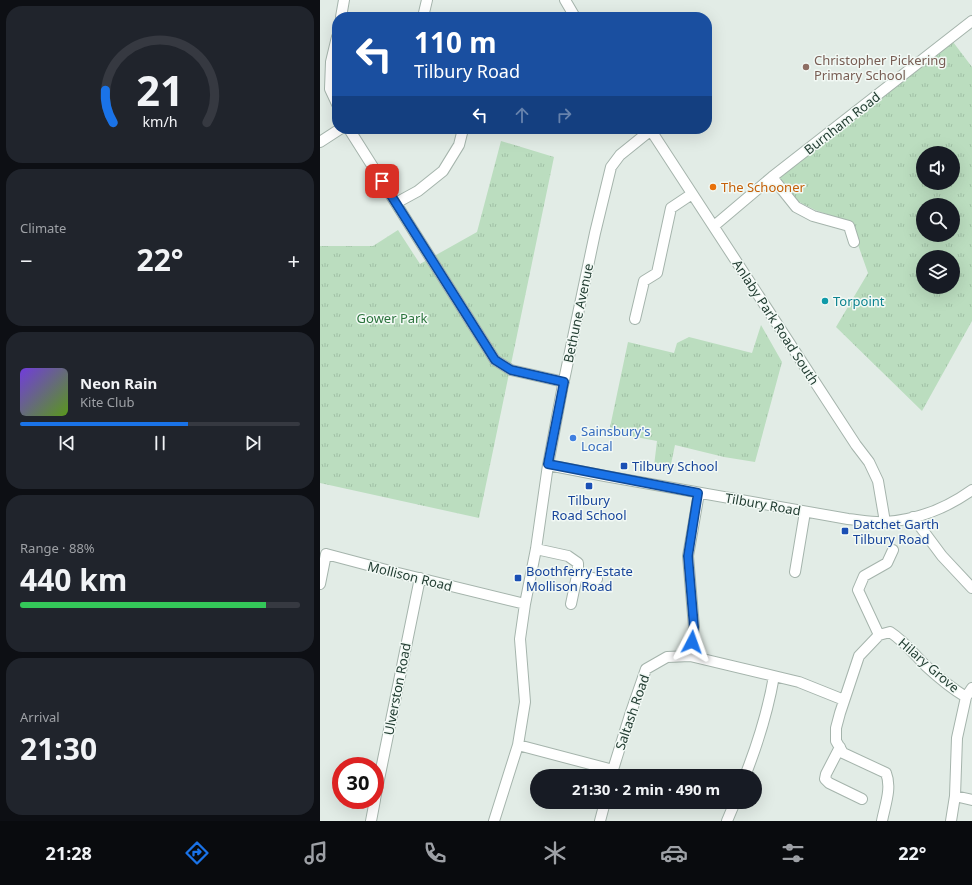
<!DOCTYPE html>
<meta charset="utf-8">
<style>
:root{--surface:#171b24;--page:#20242c;--text:#f1f3f6;--muted:#9ea1a6;--line:#363941;--accent:#1a73e8}
body{margin:0;font-family:"Noto Sans",sans-serif;background:var(--page);color:var(--text);height:100vh;display:flex;flex-direction:column;font-size:15px;white-space:nowrap}
*{box-sizing:border-box;margin:0}
p{font-size:13px;color:var(--muted)}
.icon{flex:none;width:22px;height:22px;fill:none;stroke:currentColor;stroke-width:2;stroke-linecap:round;stroke-linejoin:round}
.map{position:relative;flex:1;overflow:hidden}
.drawer{display:flex;flex-direction:column;gap:6px;padding:6px;background:#0d0f14;width:320px}
.drawer>*{flex:none}
.top-card{position:absolute;left:12px;top:12px;width:380px;height:122px;border-radius:16px;box-shadow:0 4px 16px #0002;background:#1a4fa0;color:#fff;overflow:hidden}
.tools{position:absolute;left:596px;top:146px;display:grid;gap:8px}
.tools a{display:grid;place-items:center;width:44px;height:44px;border-radius:50%;background:var(--surface);box-shadow:0 4px 16px #0002;font-size:20px}
.speed{position:absolute;left:12px;top:757px;display:flex;gap:8px;font-size:20px;font-weight:700;text-align:center}
.speed>*{display:grid;place-content:center;width:52px;height:52px;border-radius:50%;background:var(--surface);box-shadow:0 4px 16px #0002;line-height:1}
.speed .limit{border:6px solid #d22;background:#fff;color:#111}
.pin{position:absolute;display:grid;place-items:center;width:34px;height:34px;color:#fff;margin:-17px;border-radius:8px;box-shadow:0 2px 6px #0006}
.me{position:absolute;width:44px;margin:-22px;rotate:4deg;stroke-linejoin:round;filter:drop-shadow(0 0 3px #0008)}
.turn{display:flex;align-items:center;gap:14px;height:84px;padding:0 16px;font-size:18px}
.turn .icon{width:52px;height:52px;stroke-width:2.5}
.turn b{display:block;font-size:28px;line-height:34px}
.lanes{display:flex;align-items:center;height:38px;padding:0 16px;background:#0003;justify-content:center;gap:20px;direction:ltr}
.lanes .off{opacity:.35}
.big{font-size:30px;font-weight:700;line-height:1.1}
.drawer .card{flex:1;display:flex;flex-direction:column;justify-content:center;gap:6px;min-width:0;padding:0 14px;border-radius:16px;background:var(--page)}
.drawer .dial{align-items:center;gap:0}
.dial svg{height:104px;overflow:visible;fill:none;stroke:var(--line);stroke-width:7;stroke-linecap:round;text-anchor:middle}
.dial text{fill:var(--text);stroke:none}
.song{display:flex;align-items:center;gap:12px}
.cover{width:48px;height:48px;border-radius:6px;background:linear-gradient(135deg,hsl(260 70% 55%),hsl(90 70% 35%))}
.played{height:4px;border-radius:2px;background:linear-gradient(90deg,var(--accent) 60%,var(--line) 60%)}
.keys{display:flex;justify-content:space-around;direction:ltr}
.heat{display:flex;justify-content:space-between;align-items:center;font-size:22px;direction:ltr}
.charge{height:6px;border-radius:3px;background:linear-gradient(90deg,#34c759 88%,var(--line) 0)}
.trip{position:absolute;left:210px;top:769px;width:232px;height:40px;border-radius:20px;background:var(--surface);box-shadow:0 4px 16px #0002;font-weight:700;line-height:40px;text-align:center}
.tab-bar{display:flex;height:64px;justify-content:space-around;align-items:center;background:#090b0e;color:var(--muted)}
.tab-bar .icon{width:28px;height:28px}
.tab-bar .current{color:var(--accent)}
.tab-bar b{font-size:18px;color:var(--text)}
main{display:flex;flex:1;min-height:0}
.map>svg:first-child{display:block}
.park{fill:url(#park-tufts);fill-rule:evenodd}
.lines{fill:none;stroke-linecap:round;stroke-linejoin:round}
.street-casing{stroke:#a5b4ac;stroke-width:12}
.street{stroke:#fff;stroke-width:10}
.route-casing{stroke:#114b97;stroke-width:10}
.route{stroke:#1a73e8;stroke-width:7}
.education-dot{fill:#8d6e63;stroke:#f2f9f5;stroke-width:1.5}
.food-dot{fill:#e8710a;stroke:#f2f9f5;stroke-width:1.5}
.culture-dot{fill:#0f9aa8;stroke:#f2f9f5;stroke-width:1.5}
.shop-dot{fill:#3f7fe0;stroke:#f2f9f5;stroke-width:1.5}
.transit-dot{fill:#1a4fb4;stroke:#f2f9f5;stroke-width:1.5}
.labels{text-anchor:middle;dominant-baseline:central;stroke-width:3;stroke-linejoin:round;paint-order:stroke}
.education-label{font-size:13px;fill:#785e54;stroke:#f2f9f5;text-anchor:start}
.street-label{font-size:13px;fill:#223d32;stroke:#f2f9f5}
.food-label{font-size:13px;fill:#c56008;stroke:#f2f9f5;text-anchor:start}
.culture-label{font-size:13px;fill:#0d838f;stroke:#f2f9f5;text-anchor:start}
.park-label{font-size:13px;fill:#2c743d;stroke:#f2f9f5}
.shop-label{font-size:13px;fill:#366cbe;stroke:#f2f9f5;text-anchor:start}
.transit-label{font-size:13px;fill:#164399;stroke:#f2f9f5;text-anchor:start}
</style>
<main>
<section class="drawer">
<div class="card dial"><svg viewBox="0 0 100 80">
<path d="M14 69A42 42 0 1 1 86 69"/>
<path d="M14 69A42 42 0 0 1 8 44" stroke="#1a73e8"/>
<text x="50" y="56" font-size="32" font-weight="700">21</text>
<text x="50" y="72" font-size="11">km/h</text>
</svg></div>
<div class="card"><p>Climate</p>
<div class="heat"><a>−</a><b class="big">22°</b><a>+</a></div>
</div>
<div class="card">
<div class="song"><i class="cover"></i><div><b>Neon Rain</b><p>Kite Club</p></div></div>
<div class="played"></div>
<div class="keys"><svg class="icon" aria-label="previous" viewBox="0 0 24 24"><path d="M18 5L8 12l10 7zM5 5v14"/></svg><svg class="icon" aria-label="pause" viewBox="0 0 24 24"><path d="M8 5v14M16 5v14"/></svg><svg class="icon" aria-label="next" viewBox="0 0 24 24"><path d="M6 5l10 7-10 7zM19 5v14"/></svg></div>
</div>
<div class="card"><p>Range · 88%</p><b class="big">440 km</b><div class="charge"></div></div>
<div class="card"><p>Arrival</p><b class="big">21:30</b></div>
</section>
<div class="map">
<svg width="652" height="821" viewBox="0 0 652 821">
<defs>
<pattern id="park-tufts" width="24" height="20" patternUnits="userSpaceOnUse"><rect width="24" height="20" fill="#bbddbf"/><path d="M3 7l-1-3M5 7V3M7 7l1-3M15 17l-1-3M17 17v-4M19 17l1-3" fill="none" stroke="#a0bfa5"/></pattern>
</defs>
<rect width="100%" height="100%" fill="#e2ece6"/>
<path class="park" d="M627,34L652,67V321L602,411L516,327L548,273L530,222L495,210L477,201L454,171ZM603,153H633V183H603ZM603,205H633V235H603ZM603,257H633V287H603Z
M181,141L234,157L159,518L0,483V246H53L78,230L100,264L157,232Z
M441,325L462,362L435,462L404,457L355,445L350,469L334,466L337,441L289,432L308,342L354,353L357,343L369,337L432,353Z"/>
<g class="lines">
<defs>
<path id="street" d="M245,0L255,17
M21,17L24,0
M103,17L107,0
M17,37L11,62L10,89L17,104
M29,129L175,360L191,370L244,382
M330,129L536,445L549,462L558,481L565,522
M0,142L20,129
M452,177L476,207L493,216L529,226L534,242
M76,203L98,191L123,171L139,145L143,129
M394,226L452,177L652,21
M315,319L324,281L337,273L351,208L372,194
M228,465L285,476L528,519C540,520 553,523 565,522C596,520 627,508 652,490
M593,517L622,556L652,588
M216,549L248,556L258,563V571L251,604
M573,550L567,563L544,576L538,590L559,635L570,632C584,641 594,654 606,666C619,678 631,688 646,697
M475,572L485,512
M257,575L277,579
M0,584L6,554L74,572L205,604
M559,635L539,656L520,713L516,728V741L523,753L566,773C572,788 565,805 562,821
M370,656L374,627L368,556L379,493
M454,676L479,682L524,700
M198,745L293,770
M520,747L506,774L505,779L509,783L542,799
M291,776L310,715L326,669L347,657L370,656L454,676C448,711 438,743 425,776
M635,796L652,800
M55,799L100,578
M51,821L55,800
M174,821L198,745L205,702L200,639L205,604L216,549L228,465L243,385L275,233L291,167L300,155L331,130
M280,821L285,802
M407,821L415,802
M631,821L635,796L637,738L646,697L652,688"/>
</defs>
<use href="#street" class="street-casing"/>
<use href="#street" class="street"/>
</g>
<g class="lines">
<defs>
<path id="route" d="M62,181L175,360L191,370L244,382L228,464L378,493L368,556L374,627L372,642"/>
</defs>
<use href="#route" class="route-casing"/>
<use href="#route" class="route"/>
</g>
<circle class="education-dot" cx="486" cy="67" r="4"/>
<circle class="food-dot" cx="393" cy="187" r="4"/>
<circle class="culture-dot" cx="505" cy="301" r="4"/>
<circle class="shop-dot" cx="253" cy="438" r="4"/>
<g class="transit-dot">
<rect x="300" y="462" width="8" height="8" rx="2"/>
<rect x="265" y="482" width="8" height="8" rx="2"/>
<rect x="521" y="527" width="8" height="8" rx="2"/>
<rect x="194" y="574" width="8" height="8" rx="2"/>
</g>
<g class="labels">
<g class="education-label">
<text x="494" y="60">Christopher Pickering<tspan x="494" dy="15">Primary School</tspan></text>
</g>
<g class="street-label">
<text transform="translate(522 123) rotate(-38)">Burnham Road</text>
<text transform="translate(258 313) rotate(-78)">Bethune Avenue</text>
<text transform="translate(456 322) rotate(57)">Anlaby Park Road South</text>
<text transform="translate(443 504) rotate(10)">Tilbury Road</text>
<text transform="translate(90 576) rotate(14)">Mollison Road</text>
<text transform="translate(609 665) rotate(41)">Hilary Grove</text>
<text transform="translate(77 689) rotate(-79)">Ulverston Road</text>
<text transform="translate(312 712) rotate(-71)">Saltash Road</text>
</g>
<g class="food-label">
<text x="401" y="187">The Schooner</text>
</g>
<g class="culture-label">
<text x="513" y="301">Torpoint</text>
</g>
<g class="park-label">
<text x="72" y="318">Gower Park</text>
</g>
<g class="shop-label">
<text x="261" y="431">Sainsbury's<tspan x="261" dy="15">Local</tspan></text>
</g>
<g class="transit-label">
<text x="312" y="466">Tilbury School</text>
<text x="269" y="500" text-anchor="middle">Tilbury<tspan x="269" dy="15">Road School</tspan></text>
<text x="533" y="524">Datchet Garth<tspan x="533" dy="15">Tilbury Road</tspan></text>
<text x="206" y="571">Boothferry Estate<tspan x="206" dy="15">Mollison Road</tspan></text>
</g>
</g>
</svg>
<div class="tools">
<a><svg class="icon" aria-label="sound" viewBox="0 0 24 24"><path d="M4 9h4l5-4v14l-5-4H4zM17 9q2 3 0 6"/></svg></a>
<a><svg class="icon" aria-label="search" viewBox="0 0 24 24"><circle cx="10" cy="10" r="6"/><path d="M15 15l6 6"/></svg></a>
<a><svg class="icon" aria-label="layers" viewBox="0 0 24 24"><path d="M12 4l9 5-9 5-9-5zM3 14l9 5 9-5"/></svg></a>
</div>
<div class="speed"><div class="limit">30</div></div>
<div class="pin" style="left:62px;top:181px;background:#d93025"><svg class="icon" aria-label="arrive" viewBox="0 0 24 24"><path d="M6 21V4h12l-3 4 3 4H6"/></svg></div>
<svg class="me" style="left:372px;top:642px" viewBox="-20 -20 40 40"><path d="M0-17L14 15 0 8-14 15z" fill="#1a73e8" stroke="#fff" stroke-width="4"/></svg>
<div class="trip">21:30 · 2 min · 490 m</div>
<div class="top-card">
<div class="turn"><svg class="icon" aria-label="left" viewBox="0 0 24 24"><path d="M17 20v-9H6M10 6l-5 5 5 5"/></svg><div><b>110 m</b>Tilbury Road</div></div>
<div class="lanes"><svg class="icon" aria-label="left" viewBox="0 0 24 24"><path d="M17 20v-9H6M10 6l-5 5 5 5"/></svg><svg class="icon off" aria-label="ahead" viewBox="0 0 24 24"><path d="M12 20V5M6 11l6-6 6 6"/></svg><svg class="icon off" aria-label="right" viewBox="0 0 24 24"><path d="M7 20v-9h11M14 6l5 5-5 5"/></svg></div>
</div>
</div>
</main>
<nav class="tab-bar">
<b>21:28</b>
<svg class="icon current" aria-label="directions" viewBox="0 0 24 24"><path d="M12 3l9 9-9 9-9-9zM9 14v-3h6M13 9l2 2-2 2"/></svg>
<svg class="icon" aria-label="music" viewBox="0 0 24 24"><path d="M9 18V5l10-2v13"/><circle cx="6" cy="18" r="3"/><circle cx="16" cy="16" r="3"/></svg>
<svg class="icon" aria-label="phone" viewBox="0 0 24 24"><path d="M5 4h4l2 5-3 2q2 4 5 5l2-3 5 2v4C11 20 4 13 5 4z"/></svg>
<svg class="icon" aria-label="climate" viewBox="0 0 24 24"><path d="M12 3v18M4 7l16 10M4 17L20 7"/></svg>
<svg class="icon" aria-label="car" viewBox="0 0 24 24"><path d="M5 17H2v-5l4-1 3-4h7l3 4 3 1v5h-3M9 17h6M6 11h13"/><circle cx="7" cy="17" r="2"/><circle cx="17" cy="17" r="2"/></svg>
<svg class="icon" aria-label="filters" viewBox="0 0 24 24"><path d="M4 7h16M4 17h16"/><circle cx="9" cy="7" r="2"/><circle cx="15" cy="17" r="2"/></svg>
<b>22°</b>
</nav>
